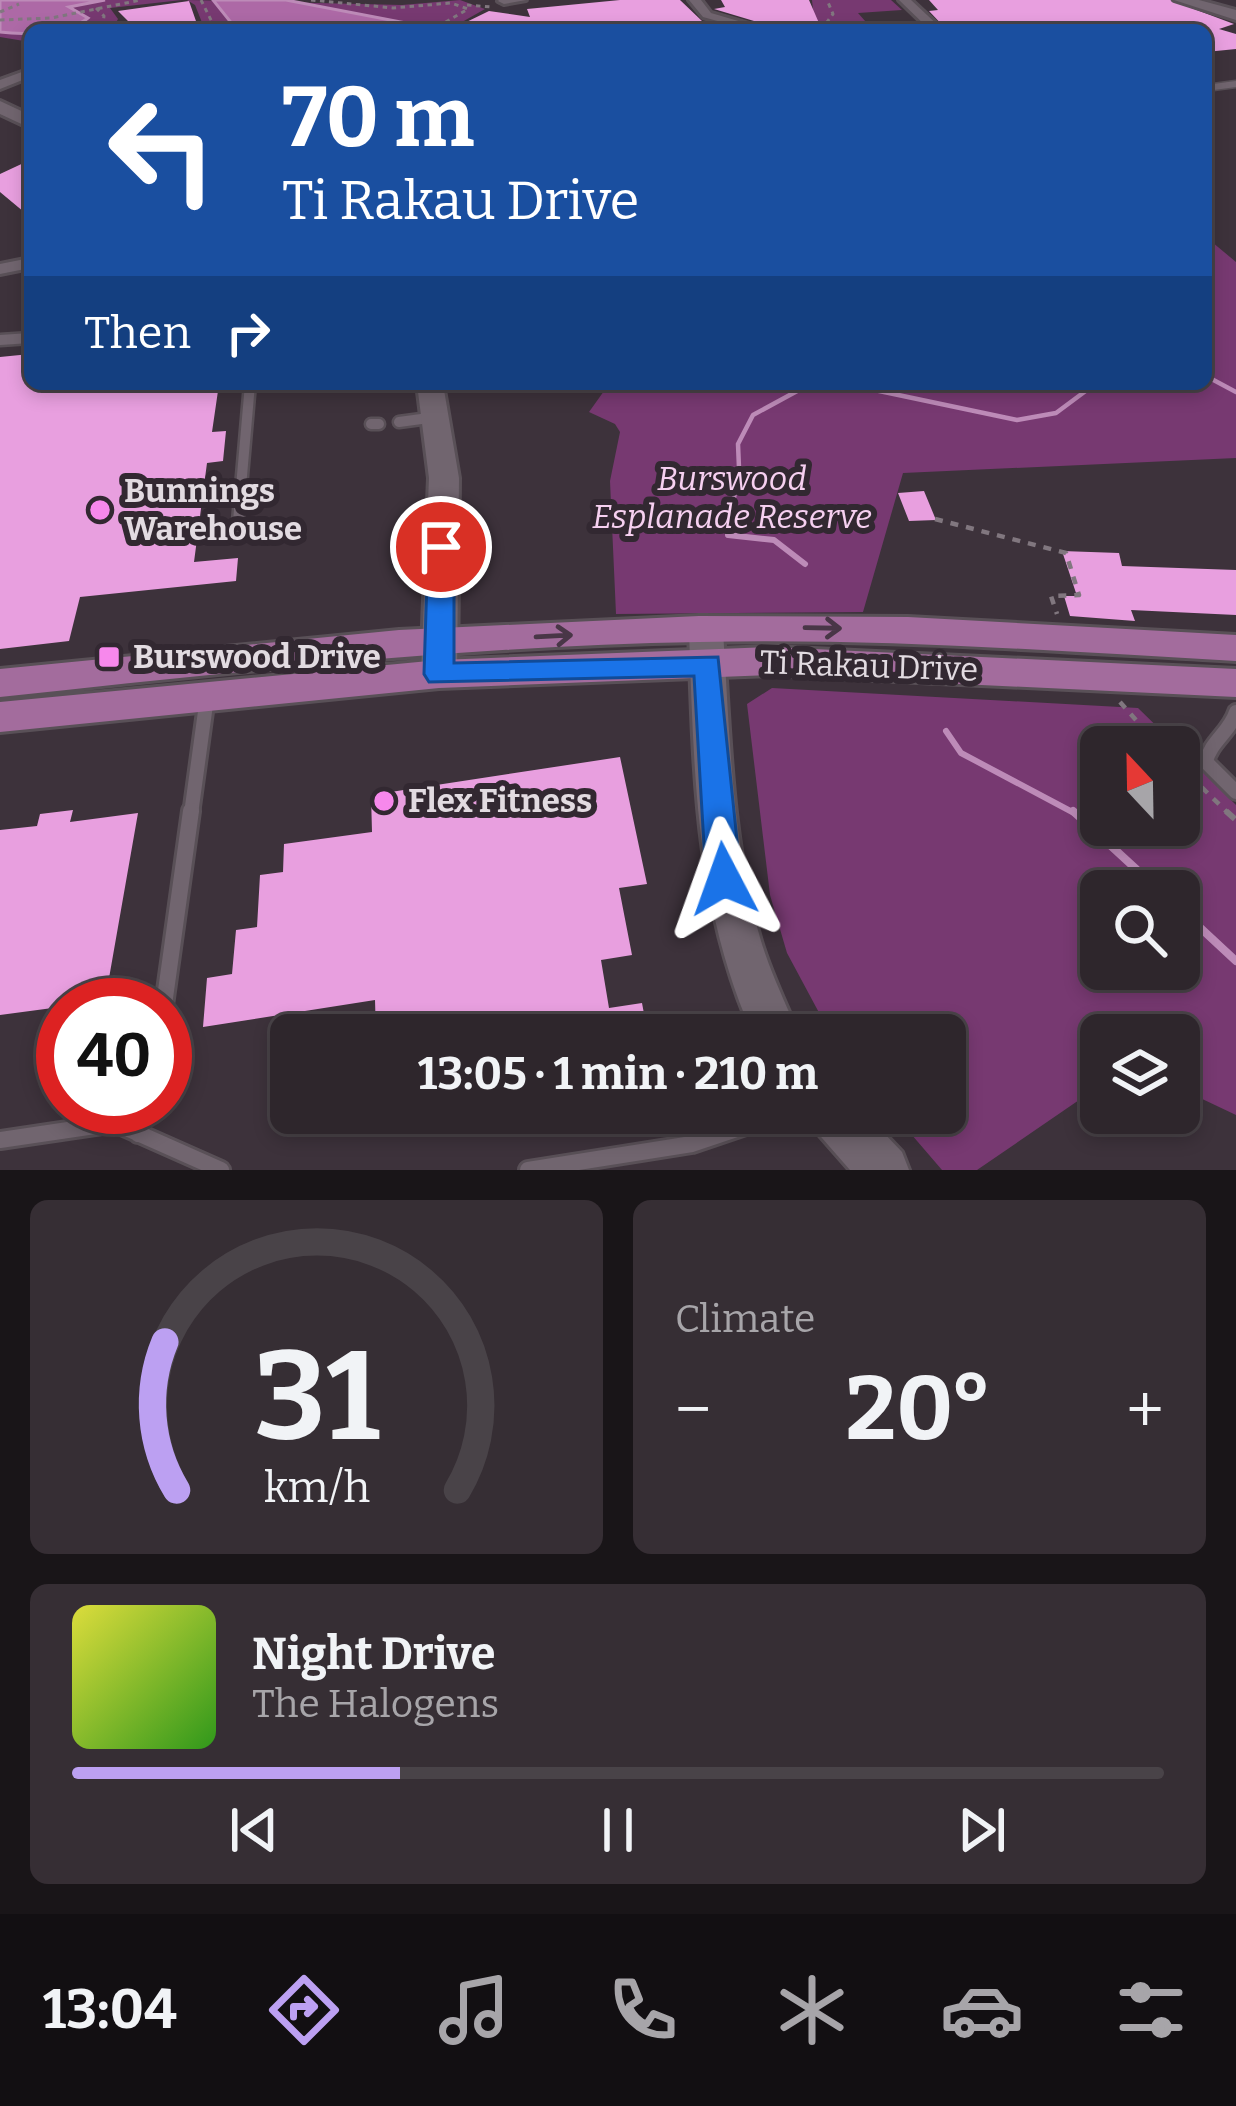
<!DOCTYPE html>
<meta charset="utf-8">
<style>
:root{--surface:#2e262c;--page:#362e34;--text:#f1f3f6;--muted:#a7a5a9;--line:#494348;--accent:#bca0f2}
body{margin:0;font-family:Bitter,serif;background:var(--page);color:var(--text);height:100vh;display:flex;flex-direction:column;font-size:45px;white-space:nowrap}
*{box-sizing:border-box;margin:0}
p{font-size:39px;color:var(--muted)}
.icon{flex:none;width:66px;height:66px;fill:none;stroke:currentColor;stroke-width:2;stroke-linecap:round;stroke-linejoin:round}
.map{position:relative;height:1170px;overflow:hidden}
.drawer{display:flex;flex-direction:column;gap:30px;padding:30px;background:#191518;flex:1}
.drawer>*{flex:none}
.top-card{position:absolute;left:24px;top:24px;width:1188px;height:366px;border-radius:18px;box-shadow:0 6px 18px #0003,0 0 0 3px var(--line);background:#1a4fa0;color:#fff;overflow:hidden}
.needle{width:78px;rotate:338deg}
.controls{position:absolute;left:1080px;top:726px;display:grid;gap:24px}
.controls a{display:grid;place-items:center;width:120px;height:120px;border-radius:18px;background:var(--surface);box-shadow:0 6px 18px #0003,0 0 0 3px var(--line);font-size:60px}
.speed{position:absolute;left:36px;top:978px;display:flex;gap:24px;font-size:60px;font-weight:700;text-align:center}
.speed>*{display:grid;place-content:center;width:156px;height:156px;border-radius:50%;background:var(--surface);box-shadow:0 6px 18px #0003,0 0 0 3px var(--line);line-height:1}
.speed .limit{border:18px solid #d22;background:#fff;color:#111}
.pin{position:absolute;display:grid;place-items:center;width:102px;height:102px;color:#fff;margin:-51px;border:6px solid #fff;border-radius:50%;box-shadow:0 3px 12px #0007}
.me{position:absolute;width:132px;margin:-66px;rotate:356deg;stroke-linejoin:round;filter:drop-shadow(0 0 9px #0008)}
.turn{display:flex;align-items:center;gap:42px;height:252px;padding:0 60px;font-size:54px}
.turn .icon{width:156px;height:156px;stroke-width:2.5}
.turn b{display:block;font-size:84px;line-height:102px}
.then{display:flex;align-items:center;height:114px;padding:0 60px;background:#0003;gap:24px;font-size:45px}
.big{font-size:90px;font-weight:700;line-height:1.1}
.drawer .tile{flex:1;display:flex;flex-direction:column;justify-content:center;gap:18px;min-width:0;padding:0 42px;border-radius:18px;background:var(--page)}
.drawer .dial{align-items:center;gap:0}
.dial svg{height:312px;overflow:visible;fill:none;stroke:var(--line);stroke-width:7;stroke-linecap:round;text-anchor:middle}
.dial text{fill:var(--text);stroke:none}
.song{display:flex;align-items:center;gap:36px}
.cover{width:144px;height:144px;border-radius:18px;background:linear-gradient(135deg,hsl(60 70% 55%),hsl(110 70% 35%))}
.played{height:12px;border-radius:6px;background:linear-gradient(90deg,var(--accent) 30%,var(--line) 30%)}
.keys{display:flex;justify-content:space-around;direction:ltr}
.heat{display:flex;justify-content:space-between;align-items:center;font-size:66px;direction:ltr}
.drawer .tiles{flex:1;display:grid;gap:30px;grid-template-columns:1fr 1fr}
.tile:last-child{grid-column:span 2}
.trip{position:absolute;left:270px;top:1014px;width:696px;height:120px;border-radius:18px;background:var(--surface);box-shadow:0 6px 18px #0003,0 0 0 3px var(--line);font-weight:700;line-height:120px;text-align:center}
.tab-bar{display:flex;height:192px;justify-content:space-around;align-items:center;background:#120f12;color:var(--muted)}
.tab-bar .icon{width:84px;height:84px}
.tab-bar .on{color:var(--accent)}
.tab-bar b{font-size:54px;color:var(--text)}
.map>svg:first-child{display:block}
.green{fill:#773971;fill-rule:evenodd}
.water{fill:#ad69a6;stroke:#bd8bb8;stroke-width:3}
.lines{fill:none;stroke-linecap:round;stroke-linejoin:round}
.stream-far2{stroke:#bd8bb8;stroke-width:4.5}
.stream-far1{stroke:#bd8bb8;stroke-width:6}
.stream{stroke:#bd8bb8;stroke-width:8}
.building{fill:#e89fdf}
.service-far3-casing{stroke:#595057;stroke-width:9}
.service-far2-casing{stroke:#595057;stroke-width:15}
.service-far1-casing{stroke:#595057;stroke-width:20}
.service-casing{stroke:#595057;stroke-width:22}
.minor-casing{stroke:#595057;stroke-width:6}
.tertiary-casing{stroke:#595057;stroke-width:6}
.primary-casing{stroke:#595057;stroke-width:6}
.path-far2{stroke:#81777f;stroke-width:3;stroke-dasharray:4.5 4.5;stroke-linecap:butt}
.path-far1{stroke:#81777f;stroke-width:4.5;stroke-dasharray:8 8;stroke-linecap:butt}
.path{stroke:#81777f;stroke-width:6;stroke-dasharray:12 12;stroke-linecap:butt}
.service-far3{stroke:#71656f;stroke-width:6}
.service-far2{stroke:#71656f;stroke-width:10}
.service-far1{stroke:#71656f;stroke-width:14}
.service{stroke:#71656f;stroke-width:16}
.minor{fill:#71656f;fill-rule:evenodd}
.tertiary{fill:#71656f;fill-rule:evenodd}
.primary{fill:#a36c9d;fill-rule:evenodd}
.oneway{stroke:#493647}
.route{fill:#1a73e8;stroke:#114b97;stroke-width:3}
.poi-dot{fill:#f788ec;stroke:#322831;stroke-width:4.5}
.labels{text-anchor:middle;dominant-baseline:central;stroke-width:12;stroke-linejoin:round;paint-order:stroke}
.park-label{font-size:33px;font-style:italic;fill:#f6d0f0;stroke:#322831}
.poi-label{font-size:33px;font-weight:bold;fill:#e2dbe1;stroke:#322831;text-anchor:start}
.street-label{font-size:33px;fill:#e2dbe1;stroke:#322831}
</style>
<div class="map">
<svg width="1236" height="1170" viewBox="0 0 1236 1170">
<rect width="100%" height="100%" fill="#3d323b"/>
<path class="green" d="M0,0H182L110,8L118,19L112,30H30V42L0,37Z
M187,0L402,5L460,0L485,9L448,30H205L195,5Z
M812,0H891L902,10L858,13L873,30H815Z
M1206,237L1236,262V458L903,473L863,612L616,614L610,481L620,432L615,424L589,412L609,384H1206Z
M772,688L1138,708L1178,747H1101V825H1179V748L1236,805V1115L1179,1088V1035H1101V1085L977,1170H942L893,1113H945V1035H831L787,953L770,895L747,704ZM1101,891H1179V969H1101Z"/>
<path class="water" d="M0,0H105L69,7L88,18C69,34 23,35 0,32Z
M213,0H286L406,23L395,30H237Z"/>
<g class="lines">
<path class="stream-far2" d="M1206,376L1236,392
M846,384L1017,420L1056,413L1095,384
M728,533L739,468L738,444L753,415L810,384"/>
<path class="stream-far1" d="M728,530V535L774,540L805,564
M946,731L961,753L1076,814"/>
<path class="stream" d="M1073,811L1160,891
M1179,908L1236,961"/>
</g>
<path class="building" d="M620,0H680L702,21L733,30L639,28L640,24L574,30H450L489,11L530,17L527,9Z
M721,0H809L822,30H770L767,25L714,9L725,7Z
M929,0H1170L1234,24L1219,29L1236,34V49L1206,52V30H1152L1130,23L947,30L929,11L938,10Z
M189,1L197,24L182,30L133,26L118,11Z
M30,160V217L0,192V174Z
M30,354V384H219L212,432L226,431L223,461L207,463L194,562L238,558L236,581L80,597L69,641L0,649V357Z
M924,491L936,520L909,521L898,493Z
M1062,551L1119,553L1122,566L1236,570V615L1131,610L1135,621L1070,616L1064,596H1077Z
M620,757L647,884L619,888L632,955L601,960L609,1008L642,1003L648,1035H512L510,1020L415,1035H376L375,1000L203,1027L207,978L232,974L236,930L257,927L260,875L283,872L284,844L372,832L371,795Z
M73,810L70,822L138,813L105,1001L0,1015V830L37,826L40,814Z"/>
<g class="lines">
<defs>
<path id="service-far3" d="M1206,88L1236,84"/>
<path id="service-far2" d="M0,340L30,338
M399,422L436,417
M371,424H379
M237,533L250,384"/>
<path id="service-far1" d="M237,535V530
M1236,712C1230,732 1210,742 1206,762L1236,792
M191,814L207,697"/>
<path id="service" d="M164,1005L191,811
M138,1134L146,1107
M0,1140L115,1123L221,1170
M528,1170L692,1144L784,1113"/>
<path id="minor" d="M526,0L504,4L498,1L499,0Z
M689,0H701L711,13L766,29L750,30L703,17Z
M899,0H911L943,30H930Z
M30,69V77L0,89V80Z
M30,258V268L0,274V264Z"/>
<path id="tertiary" d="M1174,0H1199L1236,10V20Z
M0,101L30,115V128L0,114Z
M417,384H443L459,478L457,674L452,683L439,687L426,683L421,674L429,478Z
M706,619L718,623L723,631C730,734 731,842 761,941C771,974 786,1004 799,1035H753C695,905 694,771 689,631L694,623Z
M807,1113H865L902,1152L909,1170H850L815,1130Z"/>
<path id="primary" d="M699,616L908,617L1236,635V661C1057,651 878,638 699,642C465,646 232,672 0,697V669L399,630Z
M771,647L1236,669V697L771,675L439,688L0,732V702L439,660Z"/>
</defs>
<use href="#service-far3" class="service-far3-casing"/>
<use href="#service-far2" class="service-far2-casing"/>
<use href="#service-far1" class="service-far1-casing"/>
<use href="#service" class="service-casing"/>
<use href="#minor" class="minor-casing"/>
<use href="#tertiary" class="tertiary-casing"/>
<use href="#primary" class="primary-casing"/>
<path class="path-far2" d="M201,0L216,30
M311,0L393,8L451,3L468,9L432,30
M467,5L491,7
M96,8L104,16L102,30
M0,12L19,4
M0,20L51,18L141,0
M821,30L833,14L827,0"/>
<path class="path-far1" d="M935,519L1066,553L1079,595L1051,596L1057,614
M1120,702L1160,747
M1179,765L1229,814"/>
<path class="path" d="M1226,811L1236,820"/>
<use href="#service-far3" class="service-far3"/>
<use href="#service-far2" class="service-far2"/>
<use href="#service-far1" class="service-far1"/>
<use href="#service" class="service"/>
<use href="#minor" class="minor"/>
<use href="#tertiary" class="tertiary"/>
<use href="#primary" class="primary"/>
</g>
<defs><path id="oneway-shaft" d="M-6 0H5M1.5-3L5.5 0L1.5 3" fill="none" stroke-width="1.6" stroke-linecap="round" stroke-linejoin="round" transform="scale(3)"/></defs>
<g class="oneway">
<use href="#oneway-shaft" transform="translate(823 628) rotate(1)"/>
<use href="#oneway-shaft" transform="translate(554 636) rotate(-3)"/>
</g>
<path class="route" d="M441,538L454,547V663L718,657L741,879L736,890L724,894L711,890L706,879L694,676L429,682L424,674L428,547Z"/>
<g class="poi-dot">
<circle cx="100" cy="510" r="12"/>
<rect x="97" y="645" width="24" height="24" rx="6"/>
<circle cx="384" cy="801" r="12"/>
</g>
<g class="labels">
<g class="park-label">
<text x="732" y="479">Burswood<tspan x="732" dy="38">Esplanade Reserve</tspan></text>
</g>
<g class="poi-label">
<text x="124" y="491">Bunnings<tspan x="124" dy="38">Warehouse</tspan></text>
<text x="133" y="657">Burswood Drive</text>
<text x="408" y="801">Flex Fitness</text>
</g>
<g class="street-label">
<text transform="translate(869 666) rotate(2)">Ti Rakau Drive</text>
</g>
</g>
</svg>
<div class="controls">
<a><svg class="needle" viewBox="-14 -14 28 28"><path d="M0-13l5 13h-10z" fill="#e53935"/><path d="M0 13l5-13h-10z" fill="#a7a5a9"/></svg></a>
<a><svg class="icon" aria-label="search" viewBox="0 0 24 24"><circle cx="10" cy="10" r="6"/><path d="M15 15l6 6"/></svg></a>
<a><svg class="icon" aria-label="layers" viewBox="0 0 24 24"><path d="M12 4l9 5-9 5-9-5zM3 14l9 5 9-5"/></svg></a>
</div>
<div class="speed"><div class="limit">40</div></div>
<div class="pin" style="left:441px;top:547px;background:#d93025"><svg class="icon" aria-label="arrive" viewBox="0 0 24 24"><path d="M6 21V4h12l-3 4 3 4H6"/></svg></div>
<svg class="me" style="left:724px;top:879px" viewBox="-20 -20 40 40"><path d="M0-17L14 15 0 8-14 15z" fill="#1a73e8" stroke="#fff" stroke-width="4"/></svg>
<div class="trip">13:05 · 1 min · 210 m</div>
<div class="top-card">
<div class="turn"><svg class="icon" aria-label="left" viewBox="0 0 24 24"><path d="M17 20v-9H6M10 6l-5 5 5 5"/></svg><div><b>70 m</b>Ti Rakau Drive</div></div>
<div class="then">Then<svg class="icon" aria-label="right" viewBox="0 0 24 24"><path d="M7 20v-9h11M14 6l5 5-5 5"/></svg></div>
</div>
</div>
<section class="drawer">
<div class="tiles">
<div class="tile dial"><svg viewBox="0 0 100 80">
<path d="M14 69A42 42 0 1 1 86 69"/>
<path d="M14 69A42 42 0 0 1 11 31" stroke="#bca0f2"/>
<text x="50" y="56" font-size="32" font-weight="700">31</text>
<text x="50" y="72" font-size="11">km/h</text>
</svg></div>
<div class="tile"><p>Climate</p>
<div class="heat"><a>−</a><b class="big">20°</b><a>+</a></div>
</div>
<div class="tile">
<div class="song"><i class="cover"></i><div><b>Night Drive</b><p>The Halogens</p></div></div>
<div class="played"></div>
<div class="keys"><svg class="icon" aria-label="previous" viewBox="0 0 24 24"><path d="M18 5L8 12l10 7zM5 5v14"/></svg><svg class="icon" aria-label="pause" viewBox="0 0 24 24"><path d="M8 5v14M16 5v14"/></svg><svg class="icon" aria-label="next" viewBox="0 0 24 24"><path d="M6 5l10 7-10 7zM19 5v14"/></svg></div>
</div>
</div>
</section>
<nav class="tab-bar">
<b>13:04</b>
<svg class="icon on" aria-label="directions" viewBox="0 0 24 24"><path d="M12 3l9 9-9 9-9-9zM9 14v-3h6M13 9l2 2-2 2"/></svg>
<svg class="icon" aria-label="music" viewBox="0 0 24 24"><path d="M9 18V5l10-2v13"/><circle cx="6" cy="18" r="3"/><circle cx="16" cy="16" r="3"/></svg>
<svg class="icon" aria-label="phone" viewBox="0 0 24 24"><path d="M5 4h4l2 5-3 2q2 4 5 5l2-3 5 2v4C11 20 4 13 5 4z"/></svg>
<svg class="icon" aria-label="climate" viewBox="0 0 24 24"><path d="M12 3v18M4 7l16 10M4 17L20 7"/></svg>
<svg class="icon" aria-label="car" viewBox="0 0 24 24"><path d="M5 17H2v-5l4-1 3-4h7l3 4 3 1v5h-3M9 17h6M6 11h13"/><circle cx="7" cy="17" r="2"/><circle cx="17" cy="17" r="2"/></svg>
<svg class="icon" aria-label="filters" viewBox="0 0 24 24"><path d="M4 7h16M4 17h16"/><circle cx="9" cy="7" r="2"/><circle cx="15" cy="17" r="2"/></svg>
</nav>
